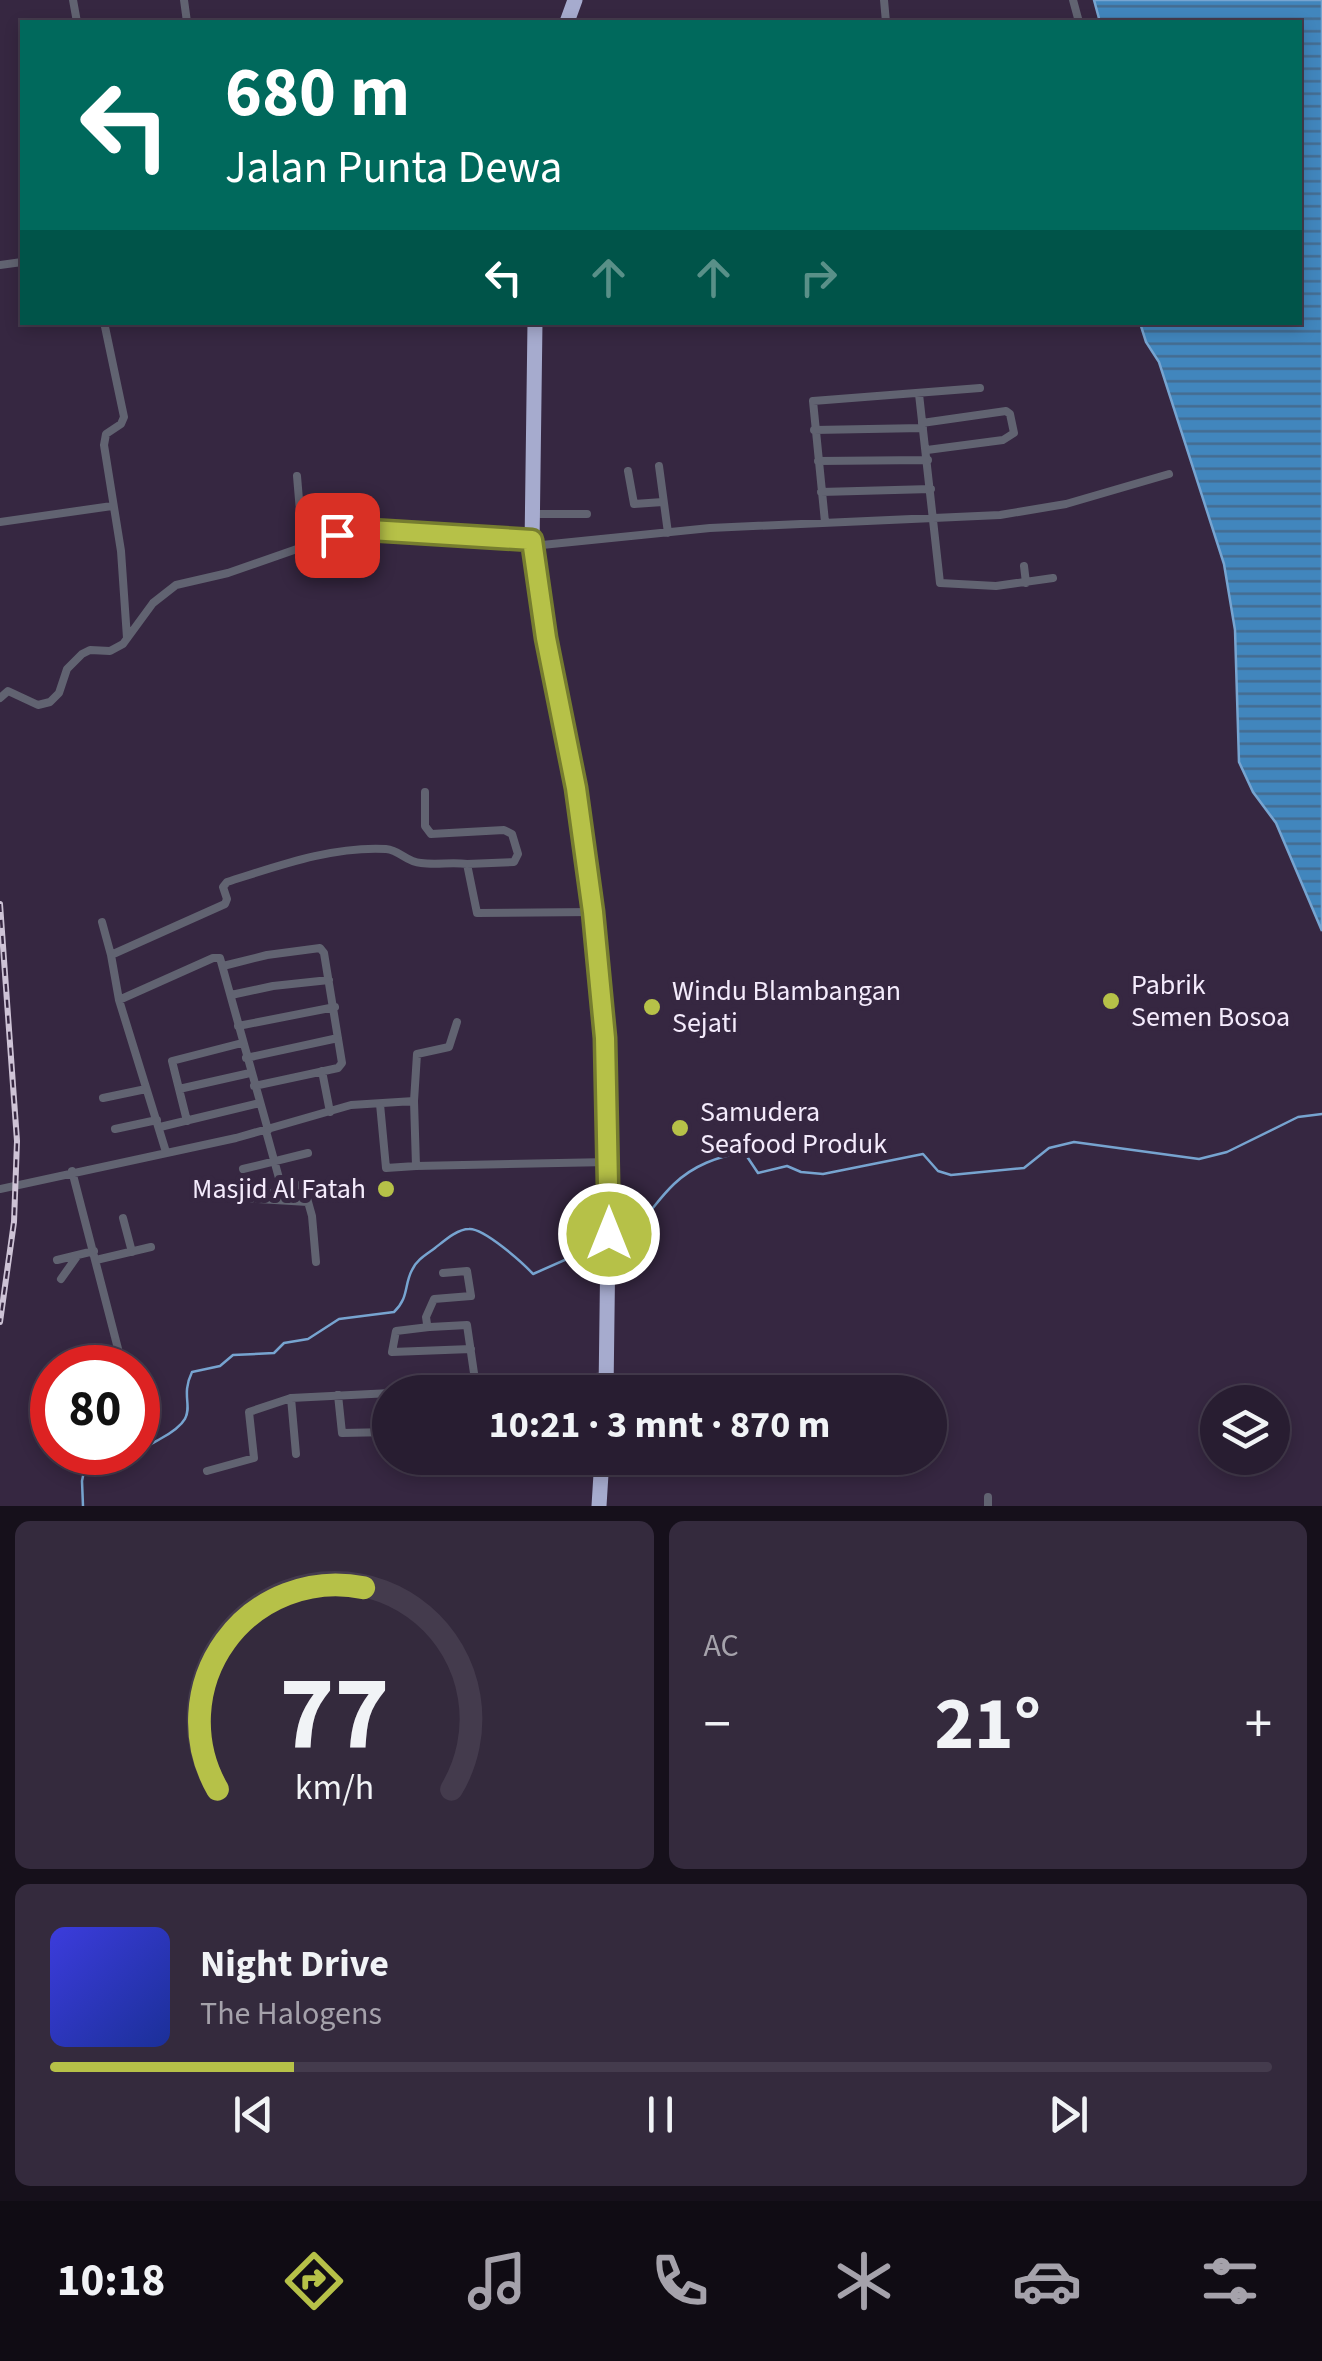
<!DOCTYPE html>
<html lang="id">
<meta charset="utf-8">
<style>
:root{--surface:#281d31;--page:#342a3d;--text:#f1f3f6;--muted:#a5a2ab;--line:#443b4d;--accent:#b6c148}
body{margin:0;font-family:"Source Sans 3",sans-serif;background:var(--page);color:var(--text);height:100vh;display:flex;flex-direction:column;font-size:38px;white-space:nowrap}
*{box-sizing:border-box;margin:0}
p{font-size:32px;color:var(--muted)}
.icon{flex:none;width:55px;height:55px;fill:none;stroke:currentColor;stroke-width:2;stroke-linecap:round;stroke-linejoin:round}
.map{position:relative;height:1506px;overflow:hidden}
.sheet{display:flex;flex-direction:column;gap:15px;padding:15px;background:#16101b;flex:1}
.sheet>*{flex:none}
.hud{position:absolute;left:20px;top:20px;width:1282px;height:305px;border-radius:0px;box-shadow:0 5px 15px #0003,0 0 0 2px var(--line);background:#00695c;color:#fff;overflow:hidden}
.fabs{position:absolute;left:1200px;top:1385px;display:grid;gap:20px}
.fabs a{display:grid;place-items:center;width:90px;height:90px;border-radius:50%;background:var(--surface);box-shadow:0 5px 15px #0003,0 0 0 2px var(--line);font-size:50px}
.speed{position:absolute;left:30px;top:1345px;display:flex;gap:20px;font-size:50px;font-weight:700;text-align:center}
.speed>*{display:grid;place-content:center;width:130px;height:130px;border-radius:50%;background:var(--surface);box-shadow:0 5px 15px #0003,0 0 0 2px var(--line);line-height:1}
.speed .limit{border:15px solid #d22;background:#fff;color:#111}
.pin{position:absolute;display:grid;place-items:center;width:85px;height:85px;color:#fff;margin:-42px;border-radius:20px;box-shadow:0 5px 15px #0006}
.me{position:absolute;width:110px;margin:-55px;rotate:0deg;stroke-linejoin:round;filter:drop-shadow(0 0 8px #0008)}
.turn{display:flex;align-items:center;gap:35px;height:210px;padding:0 40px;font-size:45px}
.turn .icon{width:130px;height:130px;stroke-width:2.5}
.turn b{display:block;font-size:70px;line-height:85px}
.lanes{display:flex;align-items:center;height:95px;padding:0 40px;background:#0003;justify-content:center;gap:50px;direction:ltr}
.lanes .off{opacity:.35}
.big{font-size:75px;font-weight:700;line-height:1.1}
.sheet .tile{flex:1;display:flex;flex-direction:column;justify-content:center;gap:15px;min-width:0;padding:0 35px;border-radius:15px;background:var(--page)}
.sheet .dial{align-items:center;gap:0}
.dial svg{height:260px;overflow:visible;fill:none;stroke:var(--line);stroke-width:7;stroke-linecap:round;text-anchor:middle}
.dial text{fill:var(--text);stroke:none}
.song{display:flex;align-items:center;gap:30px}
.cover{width:120px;height:120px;border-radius:15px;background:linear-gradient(135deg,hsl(240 70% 55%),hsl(230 70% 35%))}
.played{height:10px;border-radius:5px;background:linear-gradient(90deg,var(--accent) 20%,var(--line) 20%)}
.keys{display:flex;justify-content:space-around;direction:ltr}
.heat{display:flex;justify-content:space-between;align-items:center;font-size:55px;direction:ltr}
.sheet .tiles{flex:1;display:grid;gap:15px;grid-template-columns:1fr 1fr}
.tile:last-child{grid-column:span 2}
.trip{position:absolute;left:372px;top:1375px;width:575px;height:100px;border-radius:50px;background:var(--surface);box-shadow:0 5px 15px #0003,0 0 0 2px var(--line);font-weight:700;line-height:100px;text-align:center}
.tab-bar{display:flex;height:160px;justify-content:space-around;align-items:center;background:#100c14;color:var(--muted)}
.tab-bar .icon{width:70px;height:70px}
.tab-bar .on{color:var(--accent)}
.tab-bar b{font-size:45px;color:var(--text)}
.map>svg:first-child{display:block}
.water{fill:url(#water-rules);stroke:#77a4d0;stroke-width:2.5}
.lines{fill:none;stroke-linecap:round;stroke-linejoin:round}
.stream{stroke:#77a4d0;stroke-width:2.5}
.street{stroke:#616371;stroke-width:8}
.highway{stroke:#a6abce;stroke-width:15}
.rail-casing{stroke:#cec3d6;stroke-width:6}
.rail{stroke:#362741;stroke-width:2.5;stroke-dasharray:8;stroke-linecap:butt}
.route-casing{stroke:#767d2f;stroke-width:25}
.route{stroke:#b6c148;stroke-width:18}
.poi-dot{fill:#b6c148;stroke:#362741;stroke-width:4}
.labels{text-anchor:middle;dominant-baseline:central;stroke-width:10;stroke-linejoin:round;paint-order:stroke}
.poi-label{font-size:28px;fill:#f4ebfc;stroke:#362741;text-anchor:start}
</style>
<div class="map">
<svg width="1322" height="1506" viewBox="0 0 1322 1506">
<defs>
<pattern id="water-rules" width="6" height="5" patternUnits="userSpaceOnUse" patternTransform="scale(2.5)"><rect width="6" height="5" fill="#4186bd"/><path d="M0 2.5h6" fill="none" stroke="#446c90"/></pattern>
</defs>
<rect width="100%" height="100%" fill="#362741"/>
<path class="water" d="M1094,0H1322V931L1276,823L1253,792L1239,762L1235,630L1224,564L1159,362L1146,342L1140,323L1300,322V22H1100Z"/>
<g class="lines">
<path class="stream" d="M617,1235C652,1219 649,1208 674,1184C694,1165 717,1157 744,1152L758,1173L787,1166L801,1172L823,1174L923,1154L938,1171L951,1175L1024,1168L1049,1148L1074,1142L1199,1159L1227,1152L1298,1117L1322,1114
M138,1446C148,1447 151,1444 160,1439C207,1413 176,1405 192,1372L220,1366L233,1355L274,1353L284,1343L308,1339L339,1319L394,1312C409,1298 404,1285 412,1270C416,1260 427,1254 435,1248C444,1241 457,1229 469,1229C484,1228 523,1263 533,1274L601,1244
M83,1506L82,1481L88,1452"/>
<path class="street" d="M73,0L77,22
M184,0L187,22
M884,0L886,22
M1073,0L1079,22
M0,265L22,262
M104,322L124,417L121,424L106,434L104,445L121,551L127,638
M919,394L940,583L996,586L1053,578
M922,423L1006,411L1010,414L1014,433L1003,440L927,450
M814,430L923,428
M818,461L928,460
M659,466L668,533
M628,471L634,504L663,502
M297,476L303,547
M821,492L931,489
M530,514H587
M0,522L112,506
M825,522L813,401L980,388
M532,546L710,528L1000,515L1066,504L1169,474
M1024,566L1026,583
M0,698L8,691L38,705L50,702L59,693L67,669L82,654L90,650L110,651L123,644L153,603L176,585L228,573L337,535L370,531L532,539
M425,792V826L431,834L504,830L512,834L518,854L514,862L467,864
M102,922L111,955
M223,966L267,955L320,948L324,953L342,1063L338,1068L254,1086
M231,995L273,986L329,980
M119,1000L213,958H220L268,1130
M238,1026L335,1007
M246,1058L338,1038
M322,1071L330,1112
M179,1089L250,1073
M103,1098L146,1089
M414,1101L417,1054L449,1047L457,1022
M380,1104L386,1168L416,1166
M187,1121L172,1061L242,1043
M160,1127L260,1103
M115,1129L157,1120
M266,1131L282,1189
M166,1152L119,1000L111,955L225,904L227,899L223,887L227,882C278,866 332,846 386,849C400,850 406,862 421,863C436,865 452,862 467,864L477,913L593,912
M243,1169L308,1153
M72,1171L123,1368
M0,1189L236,1138L351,1105L414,1101L416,1166L609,1162
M250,1199L303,1184L312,1216L316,1262
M258,1199L308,1202
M123,1218L132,1252
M57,1260L94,1251
M96,1260L151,1247
M443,1273L467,1271L471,1296L434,1299L426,1317L427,1324L430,1327L467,1325L476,1387
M61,1279L78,1255
M429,1327L396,1331L392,1352L471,1349
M338,1395L342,1433L390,1432
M291,1398L296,1454
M207,1471L254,1458L249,1412L291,1398L471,1389L606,1376
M988,1497V1506"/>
<path class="highway" d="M567,22L575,0
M535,322L532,546L575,788L593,912L605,1037L609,1162L606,1392
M599,1506L602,1458"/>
<defs>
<path id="rail" d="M0,904L17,1141L14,1222L0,1322"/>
</defs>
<use href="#rail" class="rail-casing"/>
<use href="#rail" class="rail"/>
</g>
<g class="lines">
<defs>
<path id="route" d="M337,535L370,530L532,540L546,638L576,788L593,912L605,1038L609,1234"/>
</defs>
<use href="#route" class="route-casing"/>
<use href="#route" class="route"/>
</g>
<g class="poi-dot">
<circle cx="1111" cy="1001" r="10"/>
<circle cx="652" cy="1007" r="10"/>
<circle cx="680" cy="1128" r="10"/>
<circle cx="386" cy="1189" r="10"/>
</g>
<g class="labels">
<g class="poi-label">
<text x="1131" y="985">Pabrik<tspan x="1131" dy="32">Semen Bosoa</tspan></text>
<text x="672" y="991">Windu Blambangan<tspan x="672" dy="32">Sejati</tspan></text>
<text x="700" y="1112">Samudera<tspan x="700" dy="32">Seafood Produk</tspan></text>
<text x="366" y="1189" text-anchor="end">Masjid Al Fatah</text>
</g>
</g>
</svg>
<div class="fabs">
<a><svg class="icon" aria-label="layers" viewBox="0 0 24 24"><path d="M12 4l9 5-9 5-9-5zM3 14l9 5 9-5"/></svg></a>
</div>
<div class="speed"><div class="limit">80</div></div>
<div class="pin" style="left:337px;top:535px;background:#d93025"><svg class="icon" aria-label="arrive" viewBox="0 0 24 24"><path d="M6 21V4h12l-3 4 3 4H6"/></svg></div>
<svg class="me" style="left:609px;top:1234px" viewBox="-20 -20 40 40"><circle r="17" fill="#b6c148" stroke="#fff" stroke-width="3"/><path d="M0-11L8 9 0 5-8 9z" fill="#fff"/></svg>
<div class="trip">10:21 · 3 mnt · 870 m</div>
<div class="hud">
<div class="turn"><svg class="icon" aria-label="left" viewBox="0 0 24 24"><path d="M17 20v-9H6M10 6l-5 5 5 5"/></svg><div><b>680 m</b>Jalan Punta Dewa</div></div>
<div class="lanes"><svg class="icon" aria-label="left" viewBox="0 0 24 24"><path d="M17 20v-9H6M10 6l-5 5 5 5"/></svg><svg class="icon off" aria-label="ahead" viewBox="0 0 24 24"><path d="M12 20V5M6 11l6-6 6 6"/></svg><svg class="icon off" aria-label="ahead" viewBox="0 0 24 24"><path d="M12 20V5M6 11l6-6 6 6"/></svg><svg class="icon off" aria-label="right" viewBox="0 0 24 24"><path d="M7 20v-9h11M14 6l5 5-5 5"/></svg></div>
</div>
</div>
<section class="sheet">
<div class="tiles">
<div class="tile dial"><svg viewBox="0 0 100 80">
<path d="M14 69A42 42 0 1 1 86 69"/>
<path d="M14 69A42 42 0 0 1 59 7" stroke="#b6c148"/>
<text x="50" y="56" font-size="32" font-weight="700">77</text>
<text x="50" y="72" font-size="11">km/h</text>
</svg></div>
<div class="tile"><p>AC</p>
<div class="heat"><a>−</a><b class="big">21°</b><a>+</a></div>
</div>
<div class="tile">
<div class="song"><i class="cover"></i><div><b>Night Drive</b><p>The Halogens</p></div></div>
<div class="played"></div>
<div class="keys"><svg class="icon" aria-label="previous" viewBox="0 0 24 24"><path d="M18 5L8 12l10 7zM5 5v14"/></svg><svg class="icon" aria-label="pause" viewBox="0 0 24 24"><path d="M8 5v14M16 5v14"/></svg><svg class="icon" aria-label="next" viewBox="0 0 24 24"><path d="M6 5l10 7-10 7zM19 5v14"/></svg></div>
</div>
</div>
</section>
<nav class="tab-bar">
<b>10:18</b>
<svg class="icon on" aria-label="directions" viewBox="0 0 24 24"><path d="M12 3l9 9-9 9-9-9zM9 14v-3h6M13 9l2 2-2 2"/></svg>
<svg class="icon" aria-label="music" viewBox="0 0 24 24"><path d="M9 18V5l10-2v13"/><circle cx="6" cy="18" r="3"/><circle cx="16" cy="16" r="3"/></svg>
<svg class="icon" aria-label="phone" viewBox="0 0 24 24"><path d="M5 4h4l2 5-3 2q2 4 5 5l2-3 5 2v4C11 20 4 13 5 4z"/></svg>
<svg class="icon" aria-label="climate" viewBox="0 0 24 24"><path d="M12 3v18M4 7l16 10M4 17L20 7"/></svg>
<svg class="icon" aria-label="car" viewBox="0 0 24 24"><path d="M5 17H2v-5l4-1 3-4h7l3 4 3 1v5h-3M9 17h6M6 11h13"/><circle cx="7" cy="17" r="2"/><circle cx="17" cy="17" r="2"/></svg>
<svg class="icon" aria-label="filters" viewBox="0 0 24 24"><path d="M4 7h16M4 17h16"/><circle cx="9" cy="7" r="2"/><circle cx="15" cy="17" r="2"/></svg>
</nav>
